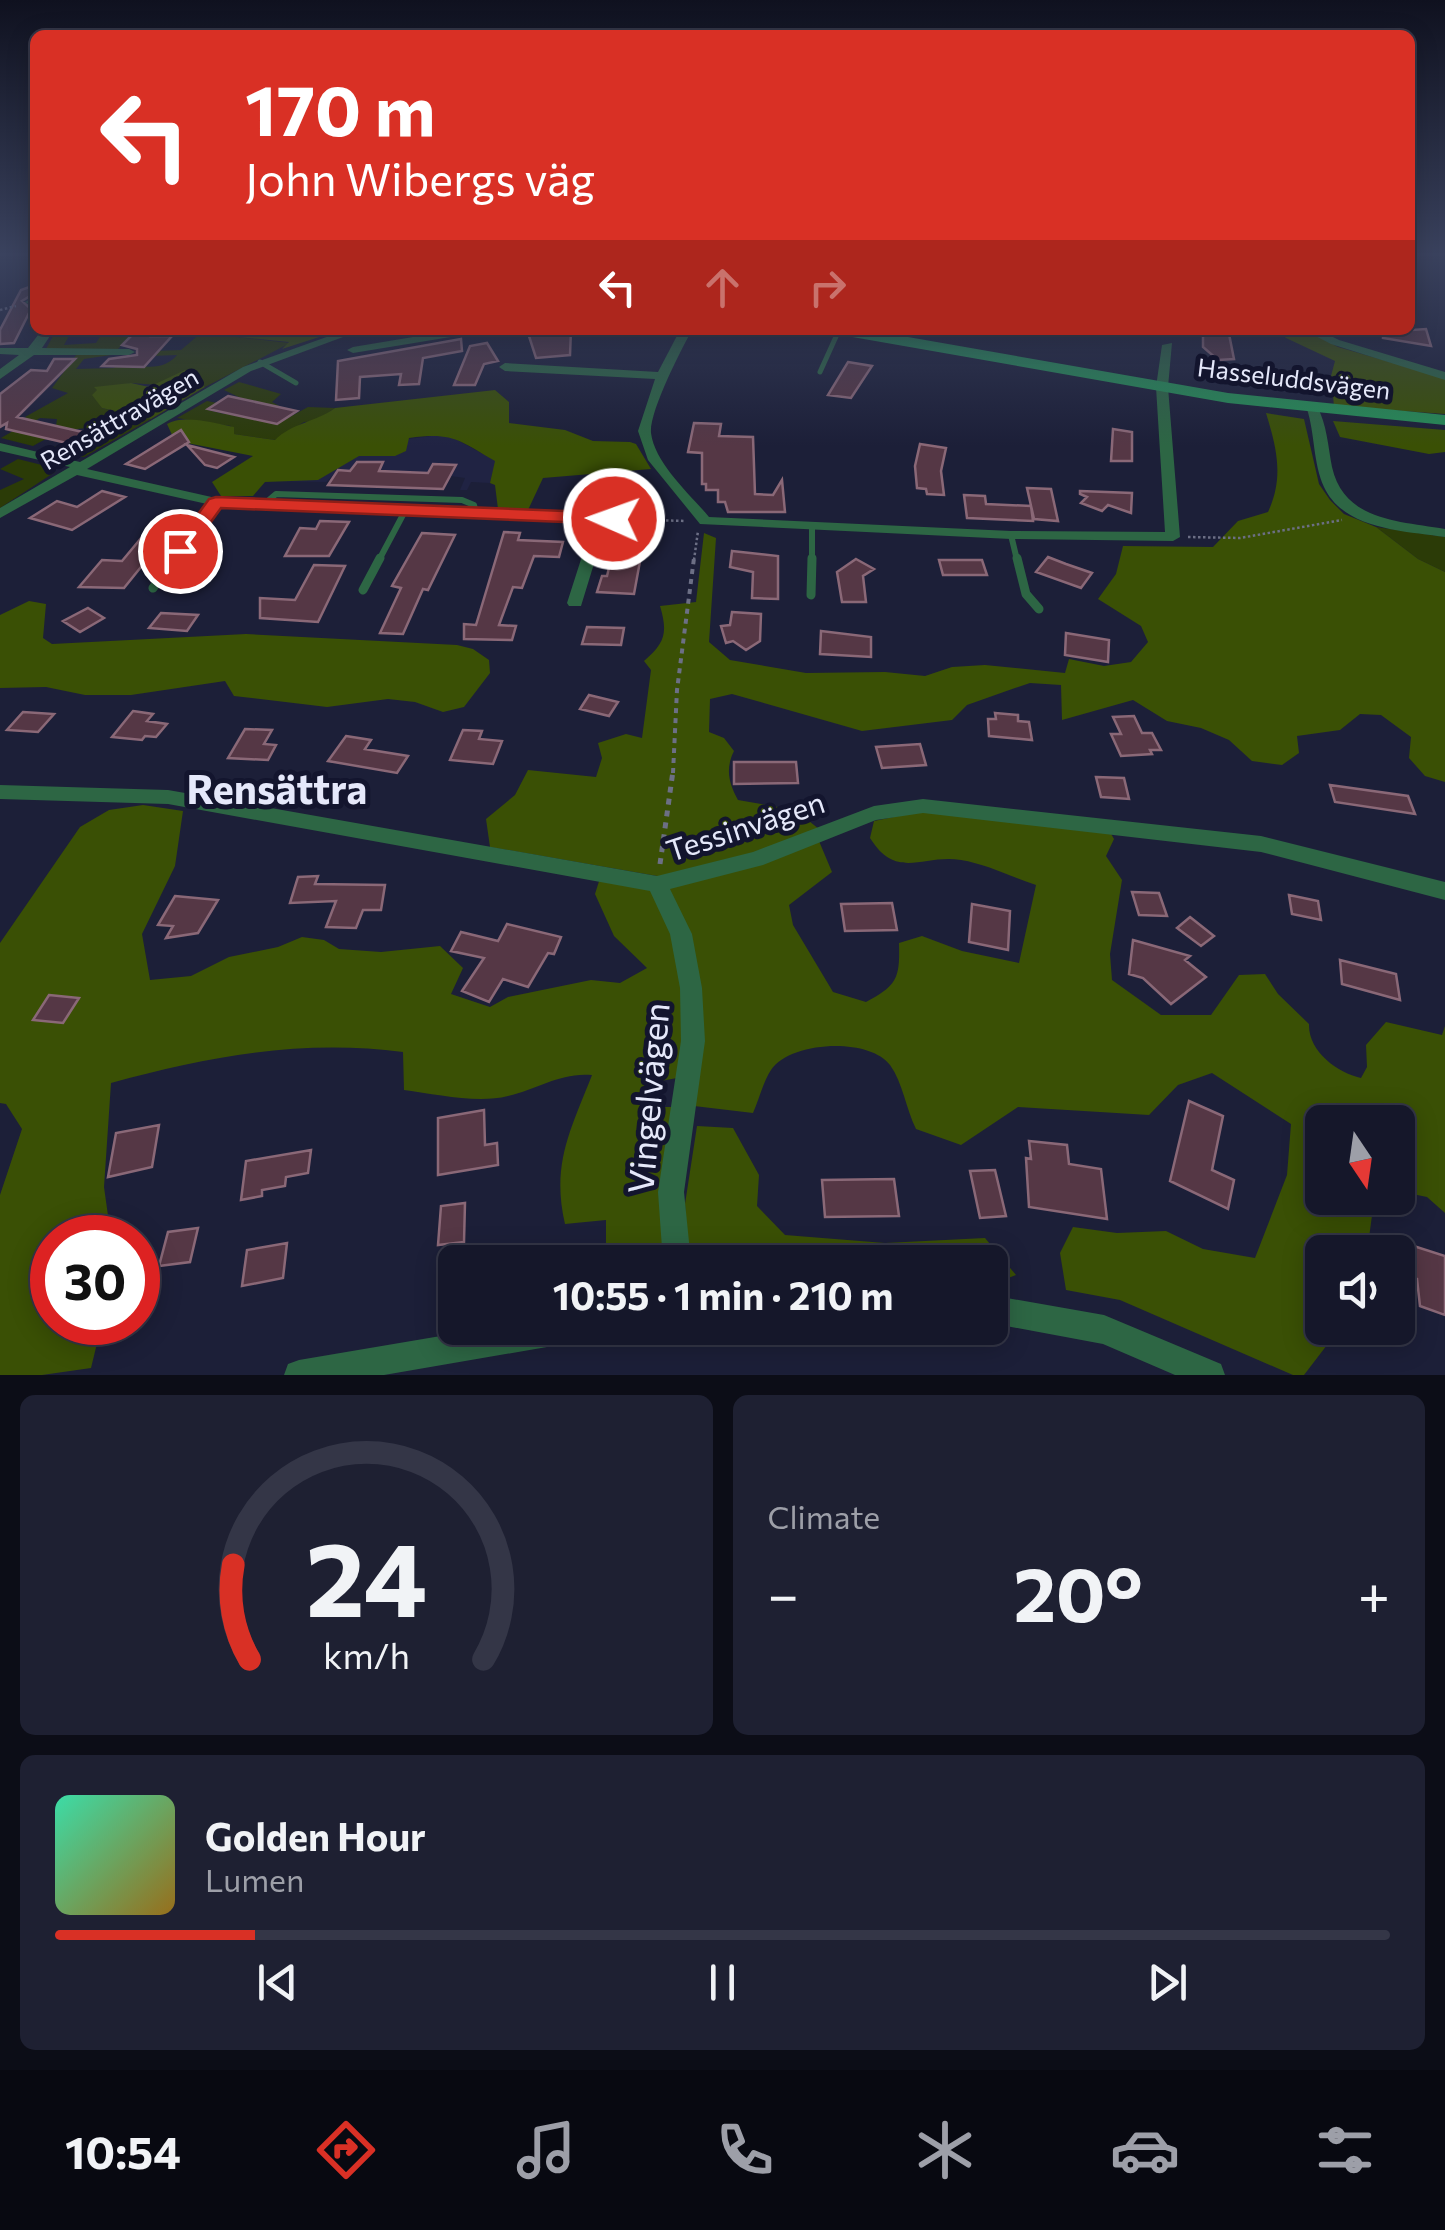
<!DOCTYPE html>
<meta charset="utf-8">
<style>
:root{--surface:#15172a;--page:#1e2032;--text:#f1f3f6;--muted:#9d9fa8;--line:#343647;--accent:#d93025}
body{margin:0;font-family:Commissioner,sans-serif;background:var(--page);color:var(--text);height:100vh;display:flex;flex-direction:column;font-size:38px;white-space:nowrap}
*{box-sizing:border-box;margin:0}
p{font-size:32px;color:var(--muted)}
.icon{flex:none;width:55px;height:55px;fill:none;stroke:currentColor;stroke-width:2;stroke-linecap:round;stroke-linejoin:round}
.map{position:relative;height:1375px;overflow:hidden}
.panel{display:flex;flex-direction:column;gap:20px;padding:20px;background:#0c0d17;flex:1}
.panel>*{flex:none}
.top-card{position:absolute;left:30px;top:30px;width:1385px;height:305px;border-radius:15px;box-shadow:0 5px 25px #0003,0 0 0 2px var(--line);background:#d93025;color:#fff;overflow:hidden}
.needle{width:65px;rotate:167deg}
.controls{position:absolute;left:1305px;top:1105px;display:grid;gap:20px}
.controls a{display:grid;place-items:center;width:110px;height:110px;border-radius:15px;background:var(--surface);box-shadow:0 5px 25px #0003,0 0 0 2px var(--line);font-size:50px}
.speed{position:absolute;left:30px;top:1215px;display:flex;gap:20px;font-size:50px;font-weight:700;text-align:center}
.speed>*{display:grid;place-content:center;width:130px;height:130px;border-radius:50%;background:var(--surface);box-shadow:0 5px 25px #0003,0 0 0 2px var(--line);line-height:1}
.speed .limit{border:15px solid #d22;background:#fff;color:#111}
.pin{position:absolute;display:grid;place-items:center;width:85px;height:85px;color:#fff;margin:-42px;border:5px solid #fff;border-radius:50%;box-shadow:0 2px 10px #0007}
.me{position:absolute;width:110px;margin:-55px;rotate:272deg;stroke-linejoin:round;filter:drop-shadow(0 0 8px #0008)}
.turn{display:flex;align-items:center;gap:35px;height:210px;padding:0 50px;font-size:45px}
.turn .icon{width:130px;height:130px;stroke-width:2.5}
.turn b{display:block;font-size:70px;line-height:85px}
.lanes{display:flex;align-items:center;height:95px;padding:0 50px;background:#0003;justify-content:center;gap:50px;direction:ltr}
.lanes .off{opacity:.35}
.big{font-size:75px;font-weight:700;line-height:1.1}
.panel .card{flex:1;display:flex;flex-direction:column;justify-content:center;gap:15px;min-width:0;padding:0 35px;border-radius:15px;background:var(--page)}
.panel .dial{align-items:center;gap:0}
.dial svg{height:260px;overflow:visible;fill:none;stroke:var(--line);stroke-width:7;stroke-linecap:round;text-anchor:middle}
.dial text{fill:var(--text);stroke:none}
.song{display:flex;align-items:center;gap:30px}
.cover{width:120px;height:120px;border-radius:15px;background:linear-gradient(135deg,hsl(160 70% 55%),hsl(40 70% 35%))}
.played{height:10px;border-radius:5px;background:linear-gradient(90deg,var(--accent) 15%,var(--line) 15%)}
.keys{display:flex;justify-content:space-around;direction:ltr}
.heat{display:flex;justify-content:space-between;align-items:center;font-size:55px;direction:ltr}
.panel .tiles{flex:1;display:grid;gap:20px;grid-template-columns:1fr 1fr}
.card:last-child{grid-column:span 2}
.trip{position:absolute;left:438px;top:1245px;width:570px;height:100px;border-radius:15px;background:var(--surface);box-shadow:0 5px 25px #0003,0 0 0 2px var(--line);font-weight:700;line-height:100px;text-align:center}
.tabs{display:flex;height:160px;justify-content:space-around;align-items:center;background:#080911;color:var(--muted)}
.tabs .icon{width:70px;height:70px}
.tabs .active{color:var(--accent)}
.tabs b{font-size:45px;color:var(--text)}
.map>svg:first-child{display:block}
.built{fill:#202343}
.green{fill:#2b3b07}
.forest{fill:#3a5005}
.building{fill:#553745;stroke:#8a6877;stroke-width:2.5}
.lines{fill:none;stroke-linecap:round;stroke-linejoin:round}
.path-far2{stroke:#6c6f85;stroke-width:2.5;stroke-dasharray:2.5 2.5;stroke-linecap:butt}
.path-far1{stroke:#6c6f85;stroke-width:4;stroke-dasharray:5 5;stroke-linecap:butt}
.path{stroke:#6c6f85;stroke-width:5;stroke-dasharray:6 6;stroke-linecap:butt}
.lane-far2{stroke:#2d6644;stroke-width:5}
.lane-far1{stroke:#2d6644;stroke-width:6}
.lane{stroke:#2d6644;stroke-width:9}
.street{fill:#2d6644;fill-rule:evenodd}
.secondary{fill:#278c56;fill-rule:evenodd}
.route{fill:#d93025;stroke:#8d1f18;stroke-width:2.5}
.labels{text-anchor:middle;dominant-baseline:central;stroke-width:10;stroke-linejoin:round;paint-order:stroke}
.far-street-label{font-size:25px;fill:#e5e8fa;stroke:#13152e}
.street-label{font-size:30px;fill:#e5e8fa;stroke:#13152e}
.near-street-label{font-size:35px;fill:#e5e8fa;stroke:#13152e}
.district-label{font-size:40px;font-weight:bold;fill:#e5e8fa;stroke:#13152e}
</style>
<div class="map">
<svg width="1445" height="1375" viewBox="0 0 1445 1375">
<rect width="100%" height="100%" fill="#1c1f38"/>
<path class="built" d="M446,434L496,461L490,483L471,482L467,490H460L465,478L450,476L455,465L434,464L428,473L379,471L382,462H357L350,471L338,470L326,482L268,481L371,444Z"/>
<path class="green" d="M97,330H127L132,334L118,349H46L54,334H70L64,345L96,343L101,335L94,333Z
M201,333L290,343L205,387L185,371L159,385L131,383L98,390L102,408L151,419L84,457L47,450L64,443L83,447L99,438L95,435L102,430C82,423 51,435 33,446L1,438L13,431L37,437L56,426L57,419L40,418L33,422L25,417L68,393L52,388L77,354H118L84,359L76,369L114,368L123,359C141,369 164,371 177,355L150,356L155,351L181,350Z
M239,382L281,394L272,402L281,407L262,421L277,424L308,407L335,408L317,421L304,422L275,440L234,434L231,426L177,418L207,401L217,403L208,410L224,414L245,400L224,390Z
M18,459L54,468L55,472L0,508V490L24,479L0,469Z
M1376,527L1445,537V572L1418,559Z"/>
<path class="forest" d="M181,330H341L282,349L289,342L201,333L193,337Z
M1277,330H1306L1338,347L1445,378V414L1334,406L1331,376L1335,361L1286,338Z
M185,370L205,387L151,419L102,408L92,395L97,390L94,387L131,383L149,387Z
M495,390L509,402V423L565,430L593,441L630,442L636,444L651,469L543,478L528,510L498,509L495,485L490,483L495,461C458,440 453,432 409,438L406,451L395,456H359L318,480L265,482L253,496H221L212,482L253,456L182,442L173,437L167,424C183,414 215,423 234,427V434L275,440C292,423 316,422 335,408Z
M1266,413L1304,419L1319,484L1330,500L1344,514L1376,527L1418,559L1445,572V782L1425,776L1409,758L1411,737L1381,715L1360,714L1340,730L1297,736L1299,753L1282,765L1252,761L1229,740L1201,728L1167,721L1133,700L1062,720L1061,685L1030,683L1015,688L967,705L952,720L862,731L732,694L710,699L709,732L724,738L734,751C725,769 729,784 738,800L795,810L819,829L752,856L663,877L490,847L486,819L515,795L528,770L596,777L602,758L598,743L626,734L642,738L651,670L644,661C665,643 668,633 660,606L696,602L704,533L716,538L709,642L730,660L806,673L885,672L925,676L952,667L985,665L1065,673L1069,659L1104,666L1131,662L1148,642L1141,626L1098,599L1116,574L1123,546L1213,547L1238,521L1268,512C1284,478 1277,449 1266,413Z
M1333,421L1445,430V452L1429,454L1340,437Z
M29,601L46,604L43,638L52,644L246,634L457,645L473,649L489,660L490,673L464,707L443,712L415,702L388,699L327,707L234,696L225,681L131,695H85L46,687L0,688V615Z
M143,805L183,811L175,866L142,934L150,980L191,976L229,957L278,947L302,937L324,940L339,949L381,952L440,946L463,968L451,994L490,1007L508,997L591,980L620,983L647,968L614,936L595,894L600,878L652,888L675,936L686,1041L677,1078L655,1082L658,1107H674L662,1200L667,1262H606V1220L565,1224C551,1164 571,1129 592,1075C561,1072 538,1089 508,1096C477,1104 436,1094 404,1090L403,1052C302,1039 209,1056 111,1083L104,1187L111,1237L52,1238V1322L102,1323L91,1368L42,1375H0V1195L22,1129L6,1104L0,1103V943L80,827L109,810Z
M928,810L1110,832L1114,839L1106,856L1122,880L1110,954L1112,980L1161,1015H1211L1239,975L1265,974L1278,994L1309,1024C1308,1051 1337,1073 1361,1078L1367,1067L1366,1045L1386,1022L1442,1035L1445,1026V1213L1427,1197L1398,1191V1122H1322V1198H1380L1374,1201L1367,1252H1322V1328H1340L1304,1375H1293L1120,1300L1066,1290L1060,1253L1073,1227L1117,1233L1166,1231L1203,1249L1255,1258L1287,1175L1291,1124L1212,1073L1178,1085L1149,1115L1018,1107L961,1145L916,1129C906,1109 903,1083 890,1065C869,1037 790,1041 771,1070C763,1082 759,1100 753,1113L694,1106L702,1040L664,887L819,841L832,872L789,905L793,925L833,992L866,1002C897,985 900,979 899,943L922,936L962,951L1019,963L1036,885C1012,877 986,864 961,860C922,854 897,881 870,838L874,821Z
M697,1126L733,1128L759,1175L757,1206L785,1235L885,1243L985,1238L1016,1275L990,1285V1262H689L685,1204Z"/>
<path class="building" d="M35,285V293L22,301L31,309L14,343L0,344V330L21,290Z
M1426,329L1431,346L1383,338V332Z
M137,330H150V336H172L144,367L102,366L109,359L137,355V349L122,345Z
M553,330H571L570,355L536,358L528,333Z
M1203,331L1229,334L1234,359L1218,360L1203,347Z
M461,339L462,351L423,358L419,384L399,385L401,374L360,377L359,398L336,400L338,361Z
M487,343L498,361L484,364L475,385H454L470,346Z
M54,359H75L17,417L87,433L84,447L6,429L7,423L0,427V394L31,370L47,371Z
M848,362L872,366L851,398L828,395Z
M228,396L297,411L277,424L208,409Z
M694,423L721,424L719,436L753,437L755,494L773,495L782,480L785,512H728L725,502H718V490H706V484H702V453L688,452Z
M1113,429L1132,432V461H1111Z
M181,430L189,442L145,469L126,464Z
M920,444L946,448L941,471L944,495L927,494L926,489L917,488L915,466Z
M187,445L234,457L217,468L205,465Z
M357,462H383L379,471L428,473L433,464L456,465L443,489L328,485L338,470L350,471Z
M1027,488L1051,489L1058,521L1034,519Z
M102,491L125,497L72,530L30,518L57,501L77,507Z
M1080,491L1132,493L1131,513L1108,505L1102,511L1081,503L1087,497L1080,494Z
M964,495L985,496L986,504L1031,506L1033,521L967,518Z
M652,496L634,594L597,592L602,576H607L618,531H622L631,502Z
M320,521L349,522L329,556H285L300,528L316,529Z
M147,531H170L124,588L79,587L102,560L122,561Z
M504,532L520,533L518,540L563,542L559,557L534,556L522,588L513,587L499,625L516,626L512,640L464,639V624L476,625Z
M422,533L455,535L428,590L423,589L403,634L380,633L401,588L392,586Z
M732,551L778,556V599L752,598L753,572L730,567Z
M1048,557L1066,564L1092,573L1081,588L1036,572Z
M856,559L874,569L863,576L866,602H842L837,572Z
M939,560H982L987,575H943Z
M314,565L345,566L318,622L260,618V598L295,600Z
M88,608L104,618L80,632L63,621Z
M732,612L761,614L760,641L746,650L733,641L726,643L721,626L730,625Z
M161,613L198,615L187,631L149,628Z
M587,627L624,628L621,645L582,644Z
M821,631L871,637V657L820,654Z
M1066,633L1109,640L1108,662L1065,655Z
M589,695L618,702L609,716L580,709Z
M133,711L153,714L147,721L167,724L156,737L145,736L142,740L112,737Z
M23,712L54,714L38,732L7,730Z
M995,713L1018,715V721L1029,722L1032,740L989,736L988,719H996Z
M1134,716L1142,733H1152L1161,750H1150L1152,754L1121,756L1111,734H1121L1113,717Z
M245,729L272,730L264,744L276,745L268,760L228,758Z
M463,730L482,731L479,739L502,741L493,764L450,760Z
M346,736L371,740L365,749L408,756L397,773L328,761Z
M920,744L926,765L882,768L876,747Z
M734,762H796L798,783L734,784Z
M1096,777L1124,778L1129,799L1101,797Z
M1330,785L1408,796L1415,814L1335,802Z
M318,876L315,884L385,885L381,910H363L356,928L326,927L336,901L290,903L298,877Z
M1132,892L1159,893L1167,916L1139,915Z
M1289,895L1318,901L1321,920L1292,914Z
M175,896L218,900L198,933L166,938L173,926L158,925Z
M892,903L897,930L845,931L841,904Z
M972,904L1010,911L1008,950L969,942Z
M1190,917L1214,936L1201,946L1177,928Z
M507,924L561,937L554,954L548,953L528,987L503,979L489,1002L462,991L484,958L451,951L461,932L498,941Z
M1133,940L1190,956L1185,960L1206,977L1171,1004L1143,978L1129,974Z
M1340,960L1396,974L1400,1000L1342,984Z
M49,995L79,998L63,1023L33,1020Z
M1189,1101L1223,1116L1212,1170L1234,1180L1228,1209L1170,1181Z
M484,1110L485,1145L497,1143L498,1165L438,1175V1118Z
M159,1125L152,1167L108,1177L116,1133Z
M1029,1141L1067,1145L1069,1164L1101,1169L1107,1219L1029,1207L1026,1158L1031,1159Z
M311,1150L308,1173L286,1177L285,1186L262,1190V1196L241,1200L246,1161Z
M995,1170L1006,1216L980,1218L970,1171Z
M894,1179L899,1216L825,1217L822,1180Z
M465,1203L464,1242L438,1245L441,1206Z
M198,1228L190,1262L159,1266L168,1232Z
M1398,1241L1445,1256V1315L1420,1306L1417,1279L1398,1273Z
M287,1243L283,1278L242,1286L247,1250Z"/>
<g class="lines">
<path class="path-far2" d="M0,310L16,306
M621,519L685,521
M1188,537L1240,538L1342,520
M694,560L698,531"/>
<path class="path-far1" d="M673,773L677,690L694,558"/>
<path class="path" d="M660,864L673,771"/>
<path class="lane-far2" d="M260,362L296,383
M820,372L839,330"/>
<path class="lane-far1" d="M263,505L276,494L462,500L474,505L476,513
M1011,535L1017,560
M173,560L216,502
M379,560L405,511
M812,560V527"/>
<path class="lane" d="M1017,558L1026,594L1039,609
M153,588L175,558
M363,590L380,558
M811,595L812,558"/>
<path class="street" d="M35,297V304L30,305L25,302Z
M42,330H54L42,348L129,349L135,352L129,355H34L0,379V369L19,355L0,354V348H28Z
M346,330H362L251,371L87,469L216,498L606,515L608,518L581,606H569L567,603L593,522L216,506L77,475L0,518V508L70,467L0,451V443L80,462L243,367Z
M455,330H481L475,333L353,353L347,350L353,347Z
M680,330H692C681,350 649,412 651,433C655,464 690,494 709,517L1011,531L1165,532L1156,387L1162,345L1172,343L1168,387L1180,537L1173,541L1011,539L700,524L648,460L638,431L655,379L505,371L499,367L505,363L658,372Z
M1304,330H1319L1339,340L1445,372V380L1331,344Z
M1313,405L1317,406C1327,425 1328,446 1332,467C1344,521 1399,521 1445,529V537C1405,531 1344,530 1324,487C1313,463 1315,434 1307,409Z
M0,785L168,790L657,876L753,852L874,806L923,799L1261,836L1445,882V900L1261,852L923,813L876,820L763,865L670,889L692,934L702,988L705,1041L684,1192L691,1262H663L658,1192L681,1041L680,988L670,934L650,891L168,804L0,799Z
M990,1295L1104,1315L1221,1364L1225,1375H1175L1103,1344L990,1323Z
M488,1328H585L580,1338L570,1343L384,1375H284L288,1364L299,1360Z"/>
<path class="secondary" d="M833,330H868L1228,393L1445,415V425L1228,403L841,335Z"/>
</g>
<linearGradient id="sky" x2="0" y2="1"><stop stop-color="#0f111f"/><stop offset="0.57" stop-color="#3a425e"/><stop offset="1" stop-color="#3a425e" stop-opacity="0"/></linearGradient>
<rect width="1445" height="446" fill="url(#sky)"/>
<path class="route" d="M216,497L614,513L623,519L614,524L221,508L187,555H174V547L209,499Z"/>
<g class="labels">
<g class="far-street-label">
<text transform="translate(1294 378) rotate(7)">Hasseluddsvägen</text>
<text transform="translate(119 418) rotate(-30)">Rensättravägen</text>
</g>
<g class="street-label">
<text transform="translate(745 825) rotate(-18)">Tessinvägen</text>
</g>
<g class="near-street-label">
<text transform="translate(647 1098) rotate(-85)">Vingelvägen</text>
</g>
<g class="district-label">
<text x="277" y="787">Rensättra</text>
</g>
</g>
</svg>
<div class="controls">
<a><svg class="needle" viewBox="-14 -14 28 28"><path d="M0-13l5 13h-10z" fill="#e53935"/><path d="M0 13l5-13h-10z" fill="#9d9fa8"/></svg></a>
<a><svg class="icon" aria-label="sound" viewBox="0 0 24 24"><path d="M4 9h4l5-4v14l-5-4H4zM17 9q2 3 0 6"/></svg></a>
</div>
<div class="speed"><div class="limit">30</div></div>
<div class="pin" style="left:180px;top:551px;background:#d93025"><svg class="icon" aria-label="arrive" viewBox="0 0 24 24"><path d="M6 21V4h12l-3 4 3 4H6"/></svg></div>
<svg class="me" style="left:614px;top:519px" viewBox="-20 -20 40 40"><circle r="17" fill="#d93025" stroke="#fff" stroke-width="3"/><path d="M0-11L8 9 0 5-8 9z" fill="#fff"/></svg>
<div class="trip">10:55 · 1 min · 210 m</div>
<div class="top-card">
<div class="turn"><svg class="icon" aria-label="left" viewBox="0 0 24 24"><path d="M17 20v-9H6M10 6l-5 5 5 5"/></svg><div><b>170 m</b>John Wibergs väg</div></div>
<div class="lanes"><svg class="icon" aria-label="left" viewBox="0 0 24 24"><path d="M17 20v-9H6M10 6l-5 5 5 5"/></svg><svg class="icon off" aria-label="ahead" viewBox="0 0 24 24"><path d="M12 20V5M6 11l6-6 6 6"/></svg><svg class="icon off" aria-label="right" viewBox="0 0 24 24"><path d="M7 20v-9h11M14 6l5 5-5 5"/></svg></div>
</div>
</div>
<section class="panel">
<div class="tiles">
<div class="card dial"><svg viewBox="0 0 100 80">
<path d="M14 69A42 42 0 1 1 86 69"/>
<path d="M14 69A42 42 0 0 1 9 40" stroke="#d93025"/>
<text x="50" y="56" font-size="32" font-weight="700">24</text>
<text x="50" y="72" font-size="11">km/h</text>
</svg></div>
<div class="card"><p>Climate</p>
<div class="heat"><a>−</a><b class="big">20°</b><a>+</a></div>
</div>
<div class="card">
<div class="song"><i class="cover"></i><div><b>Golden Hour</b><p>Lumen</p></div></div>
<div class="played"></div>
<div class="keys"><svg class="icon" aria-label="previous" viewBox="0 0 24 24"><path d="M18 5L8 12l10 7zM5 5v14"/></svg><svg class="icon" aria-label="pause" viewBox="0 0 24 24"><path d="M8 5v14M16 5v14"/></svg><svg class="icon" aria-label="next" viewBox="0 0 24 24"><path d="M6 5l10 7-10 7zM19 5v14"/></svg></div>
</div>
</div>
</section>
<nav class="tabs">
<b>10:54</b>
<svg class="icon active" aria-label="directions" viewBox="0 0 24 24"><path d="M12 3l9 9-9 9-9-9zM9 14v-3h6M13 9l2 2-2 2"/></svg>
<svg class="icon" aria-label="music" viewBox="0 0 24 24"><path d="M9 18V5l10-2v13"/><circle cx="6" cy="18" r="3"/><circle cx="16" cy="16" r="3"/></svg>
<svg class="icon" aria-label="phone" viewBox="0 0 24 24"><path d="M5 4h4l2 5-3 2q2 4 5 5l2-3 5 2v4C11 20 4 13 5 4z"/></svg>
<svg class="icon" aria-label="climate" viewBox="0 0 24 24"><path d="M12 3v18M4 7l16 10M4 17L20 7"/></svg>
<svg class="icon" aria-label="car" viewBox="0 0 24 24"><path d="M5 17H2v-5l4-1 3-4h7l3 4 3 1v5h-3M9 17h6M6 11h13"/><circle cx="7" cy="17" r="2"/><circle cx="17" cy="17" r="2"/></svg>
<svg class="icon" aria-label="filters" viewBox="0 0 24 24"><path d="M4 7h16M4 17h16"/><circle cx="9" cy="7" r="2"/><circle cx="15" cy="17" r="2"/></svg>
</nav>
